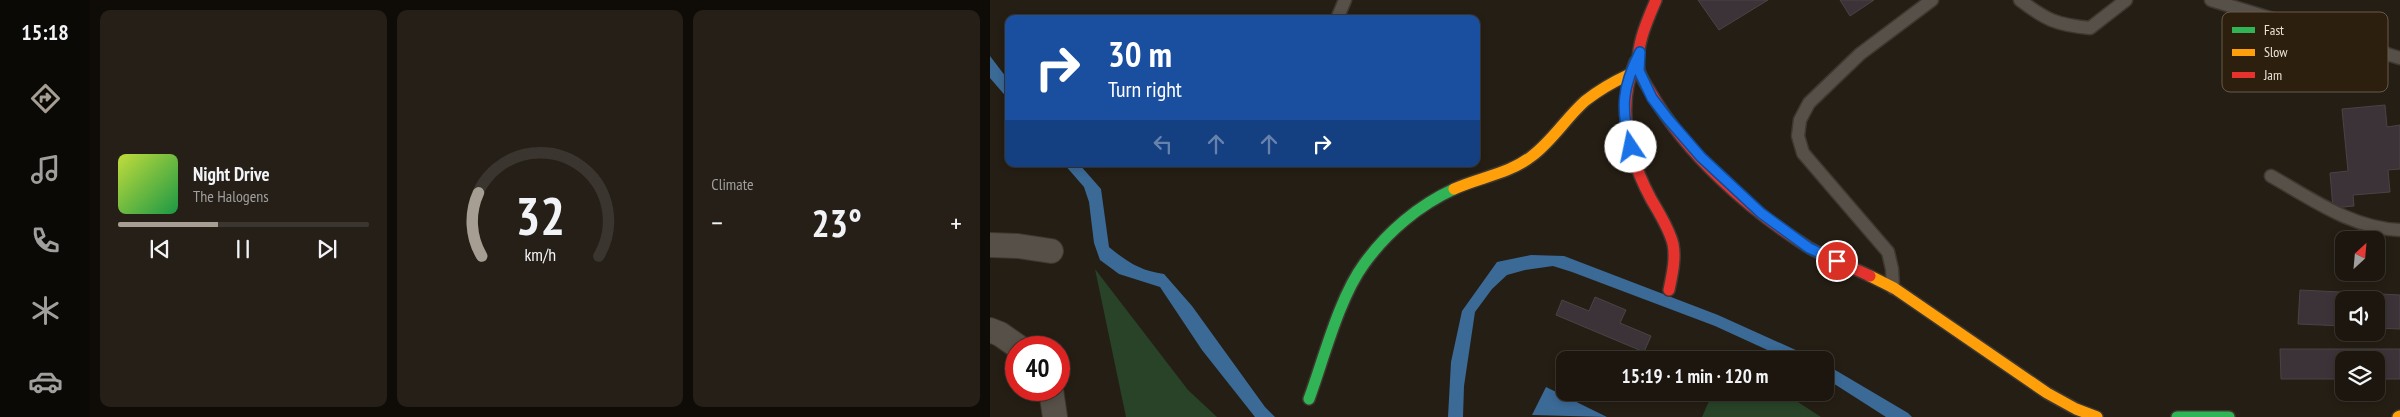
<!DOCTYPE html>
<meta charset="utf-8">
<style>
:root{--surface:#1c160f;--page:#251f18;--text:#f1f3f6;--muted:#a09f9e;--line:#3a352f;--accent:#a69e93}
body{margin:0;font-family:"PT Sans Narrow",sans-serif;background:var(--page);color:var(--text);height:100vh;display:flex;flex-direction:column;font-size:19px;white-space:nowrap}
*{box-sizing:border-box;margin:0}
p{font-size:16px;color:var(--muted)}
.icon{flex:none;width:28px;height:28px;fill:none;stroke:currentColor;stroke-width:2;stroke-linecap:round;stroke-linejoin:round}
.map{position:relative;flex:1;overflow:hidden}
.panel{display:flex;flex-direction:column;gap:10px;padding:10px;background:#0f0c08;width:900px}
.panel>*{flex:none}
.top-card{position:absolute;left:15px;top:15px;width:475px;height:152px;border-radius:10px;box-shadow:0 2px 8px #0003,0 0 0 1px var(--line);background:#1a4fa0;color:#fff;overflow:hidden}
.needle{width:32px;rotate:26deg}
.tools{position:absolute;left:1345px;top:231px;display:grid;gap:10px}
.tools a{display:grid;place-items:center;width:50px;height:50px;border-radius:10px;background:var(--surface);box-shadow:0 2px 8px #0003,0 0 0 1px var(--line);font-size:25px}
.speed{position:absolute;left:15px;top:336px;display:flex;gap:10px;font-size:25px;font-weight:700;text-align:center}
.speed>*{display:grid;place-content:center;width:65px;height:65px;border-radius:50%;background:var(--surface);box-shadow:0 2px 8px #0003,0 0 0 1px var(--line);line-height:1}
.speed .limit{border:8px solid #d22;background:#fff;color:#111}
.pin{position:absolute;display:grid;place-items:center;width:42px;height:42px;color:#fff;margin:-21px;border:2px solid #fff;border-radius:50%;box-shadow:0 1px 5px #0007}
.me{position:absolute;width:55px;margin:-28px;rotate:349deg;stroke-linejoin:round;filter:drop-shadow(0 0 4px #0008)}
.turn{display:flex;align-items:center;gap:18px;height:105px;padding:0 20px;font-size:22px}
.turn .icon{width:65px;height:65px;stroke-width:2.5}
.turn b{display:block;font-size:35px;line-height:42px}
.lanes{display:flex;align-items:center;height:48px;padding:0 20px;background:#0003;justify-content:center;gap:25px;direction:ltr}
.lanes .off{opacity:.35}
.big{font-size:38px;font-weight:600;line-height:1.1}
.panel .card{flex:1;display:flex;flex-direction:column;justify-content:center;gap:8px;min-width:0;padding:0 18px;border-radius:10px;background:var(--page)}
.panel .dial{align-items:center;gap:0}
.dial svg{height:130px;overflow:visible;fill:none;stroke:var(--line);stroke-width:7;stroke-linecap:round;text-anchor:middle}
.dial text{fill:var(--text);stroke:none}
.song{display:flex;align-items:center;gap:15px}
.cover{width:60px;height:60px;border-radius:8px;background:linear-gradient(135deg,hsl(70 70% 55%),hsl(140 70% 35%))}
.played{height:5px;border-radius:2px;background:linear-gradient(90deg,var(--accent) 40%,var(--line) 40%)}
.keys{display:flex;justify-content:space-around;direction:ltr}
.heat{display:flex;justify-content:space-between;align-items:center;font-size:28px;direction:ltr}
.panel .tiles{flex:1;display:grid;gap:10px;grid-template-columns:repeat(3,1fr)}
.trip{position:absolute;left:566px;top:351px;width:278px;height:50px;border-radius:10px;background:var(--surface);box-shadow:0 2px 8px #0003,0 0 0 1px var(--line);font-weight:600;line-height:50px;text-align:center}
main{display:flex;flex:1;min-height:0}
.menu{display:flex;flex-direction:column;width:90px;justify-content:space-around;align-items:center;background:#0b0906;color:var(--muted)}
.menu .icon{width:35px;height:35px}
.menu .current{color:var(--accent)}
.menu b{font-size:22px;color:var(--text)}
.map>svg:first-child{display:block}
.green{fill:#284327}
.water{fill:#3b6a97}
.building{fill:#3c3339;stroke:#494444}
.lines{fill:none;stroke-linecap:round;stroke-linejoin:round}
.lane-casing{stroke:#3e3831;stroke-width:15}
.street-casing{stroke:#3e3831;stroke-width:26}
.fast-casing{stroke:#3e3831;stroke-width:14}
.slow-casing{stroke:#3e3831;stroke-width:14}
.jam-casing{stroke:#3e3831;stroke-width:14}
.lane{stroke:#565048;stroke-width:12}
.street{stroke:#565048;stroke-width:24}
.fast{stroke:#30b455;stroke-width:11}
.slow{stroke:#ff9f0a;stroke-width:11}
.jam{stroke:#e5322d;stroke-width:11}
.route-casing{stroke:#114b97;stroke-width:12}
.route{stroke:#1a73e8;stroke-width:9}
.key{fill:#2c1f0d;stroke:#665a4a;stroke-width:1}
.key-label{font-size:14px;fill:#ece3d7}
</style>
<main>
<nav class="menu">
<b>15:18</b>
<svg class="icon current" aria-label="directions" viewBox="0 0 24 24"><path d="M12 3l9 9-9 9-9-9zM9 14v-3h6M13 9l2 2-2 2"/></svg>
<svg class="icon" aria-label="music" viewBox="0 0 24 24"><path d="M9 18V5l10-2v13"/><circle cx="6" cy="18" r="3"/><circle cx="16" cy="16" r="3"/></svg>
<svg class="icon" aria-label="phone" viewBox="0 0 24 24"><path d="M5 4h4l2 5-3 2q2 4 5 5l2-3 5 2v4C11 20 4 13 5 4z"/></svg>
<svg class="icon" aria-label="climate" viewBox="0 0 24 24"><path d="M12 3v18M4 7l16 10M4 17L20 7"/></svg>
<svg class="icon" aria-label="car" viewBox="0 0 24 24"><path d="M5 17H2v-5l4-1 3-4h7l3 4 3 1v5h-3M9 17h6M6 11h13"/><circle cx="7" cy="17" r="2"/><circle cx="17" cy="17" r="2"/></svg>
</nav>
<section class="panel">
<div class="tiles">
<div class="card">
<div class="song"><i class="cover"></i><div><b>Night Drive</b><p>The Halogens</p></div></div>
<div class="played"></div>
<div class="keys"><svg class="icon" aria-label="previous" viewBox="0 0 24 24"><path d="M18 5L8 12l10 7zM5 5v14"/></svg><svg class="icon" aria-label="pause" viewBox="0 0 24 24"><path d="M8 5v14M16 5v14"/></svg><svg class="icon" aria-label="next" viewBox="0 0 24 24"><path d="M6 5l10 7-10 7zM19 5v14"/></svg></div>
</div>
<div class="card dial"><svg viewBox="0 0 100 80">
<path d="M14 69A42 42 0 1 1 86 69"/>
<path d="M14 69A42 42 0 0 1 12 30" stroke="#a69e93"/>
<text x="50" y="56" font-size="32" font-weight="700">32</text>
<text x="50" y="72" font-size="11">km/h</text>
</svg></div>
<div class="card"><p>Climate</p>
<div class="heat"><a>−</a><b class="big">23°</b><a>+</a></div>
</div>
</div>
</section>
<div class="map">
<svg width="1410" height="417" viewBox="0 0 1410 417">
<rect width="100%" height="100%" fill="#251e14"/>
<path class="green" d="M105,269L198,390L227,417H136Z
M723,392L794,393L831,417H712Z"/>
<path class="water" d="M0,56L19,81V100L0,78Z
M74,164H89L111,189L119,247C137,262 151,271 174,274L202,306L275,407L285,417H265L212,350L170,287L129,274L110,260L104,243L99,202L94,187Z
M541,255L574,256L728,315L828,360H799L725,326L582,272L563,266L535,270L517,275L502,289L485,312L474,386L473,417H458L461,362L472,311L507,262Z
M835,364L918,413L922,417H896L835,378Z
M556,387L617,417L542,415Z"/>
<path class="building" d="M708,0H778L729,30Z
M850,0H884L860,16Z
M1395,105L1397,127L1410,125V169L1398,170L1400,192L1363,195L1364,206L1343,208L1340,173L1358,171L1352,109Z
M1310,290L1410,295V329L1386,328V300H1354V326L1308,324Z
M605,297L636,310L630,323L661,336L654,352L566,315L572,300L599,311Z
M1290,349H1410V379H1386V360H1354V379H1291Z"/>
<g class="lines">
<defs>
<path id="lane" d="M1030,0C1056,20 1067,25 1100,28L1136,0
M1221,0L1410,58
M347,19L355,0
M1281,176C1320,198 1363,229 1410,230
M903,288L902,269L898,252L813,153L808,136L810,120L819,103L870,54L942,0"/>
<path id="street" d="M0,245L28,246L61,251
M0,330L10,334L30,348
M61,390L65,417"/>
<path id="fast" d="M319,399C334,358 349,298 374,264C397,232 429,205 464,189
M1187,417H1239"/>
<path id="slow" d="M464,189C490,177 519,174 542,156C563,140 576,118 595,101C609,90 623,82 638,75
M880,276L904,288L1057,393L1086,409L1107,417
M1408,417L1410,416"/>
<path id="jam" d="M666,0C657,21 645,47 649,70C651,78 657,86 661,93C697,155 758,209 818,247C838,259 860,266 880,276
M645,62C626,109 638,156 661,199C669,213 679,228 683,244C686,259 682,275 679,290"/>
</defs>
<use href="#lane" class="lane-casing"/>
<use href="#street" class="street-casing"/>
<use href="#fast" class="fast-casing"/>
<use href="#slow" class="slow-casing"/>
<use href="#jam" class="jam-casing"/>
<use href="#lane" class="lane"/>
<use href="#street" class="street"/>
<use href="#fast" class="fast"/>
<use href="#slow" class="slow"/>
<use href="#jam" class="jam"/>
</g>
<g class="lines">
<defs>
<path id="route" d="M641,147C630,109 632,87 650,52L649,71L662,98L678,119L711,157L771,213L819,248L847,261"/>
</defs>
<use href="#route" class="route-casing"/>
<use href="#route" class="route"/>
</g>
<rect x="1232" y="12" width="166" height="80" rx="8" class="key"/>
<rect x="1242" y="27" width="23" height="6" fill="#30b455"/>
<rect x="1242" y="49" width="23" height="7" fill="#ff9f0a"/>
<rect x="1242" y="72" width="23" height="6" fill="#e5322d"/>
<g class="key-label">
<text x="1274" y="35">Fast</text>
<text x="1274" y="57">Slow</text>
<text x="1274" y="80">Jam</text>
</g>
</svg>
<div class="tools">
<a><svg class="needle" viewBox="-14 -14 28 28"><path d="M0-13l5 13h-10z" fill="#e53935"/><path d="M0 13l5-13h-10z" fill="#a09f9e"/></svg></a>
<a><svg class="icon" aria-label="sound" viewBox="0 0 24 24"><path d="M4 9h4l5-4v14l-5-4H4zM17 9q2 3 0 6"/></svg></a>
<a><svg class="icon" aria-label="layers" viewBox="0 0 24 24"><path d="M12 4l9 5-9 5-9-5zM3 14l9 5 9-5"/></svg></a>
</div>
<div class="speed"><div class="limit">40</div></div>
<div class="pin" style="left:847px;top:261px;background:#d93025"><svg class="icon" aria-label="arrive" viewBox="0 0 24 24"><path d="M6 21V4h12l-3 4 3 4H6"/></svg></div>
<svg class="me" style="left:641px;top:147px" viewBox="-20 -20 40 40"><circle r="19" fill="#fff"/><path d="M0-13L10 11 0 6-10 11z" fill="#1a73e8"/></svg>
<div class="trip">15:19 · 1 min · 120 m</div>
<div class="top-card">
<div class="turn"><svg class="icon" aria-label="right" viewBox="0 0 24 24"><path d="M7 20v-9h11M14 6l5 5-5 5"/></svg><div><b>30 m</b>Turn right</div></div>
<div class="lanes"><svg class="icon off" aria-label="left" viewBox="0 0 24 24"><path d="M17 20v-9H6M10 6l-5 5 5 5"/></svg><svg class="icon off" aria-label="ahead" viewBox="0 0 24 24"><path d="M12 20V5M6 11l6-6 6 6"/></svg><svg class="icon off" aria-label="ahead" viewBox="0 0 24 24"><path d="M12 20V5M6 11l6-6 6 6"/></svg><svg class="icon" aria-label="right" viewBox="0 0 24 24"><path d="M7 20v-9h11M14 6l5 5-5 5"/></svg></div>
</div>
</div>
</main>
